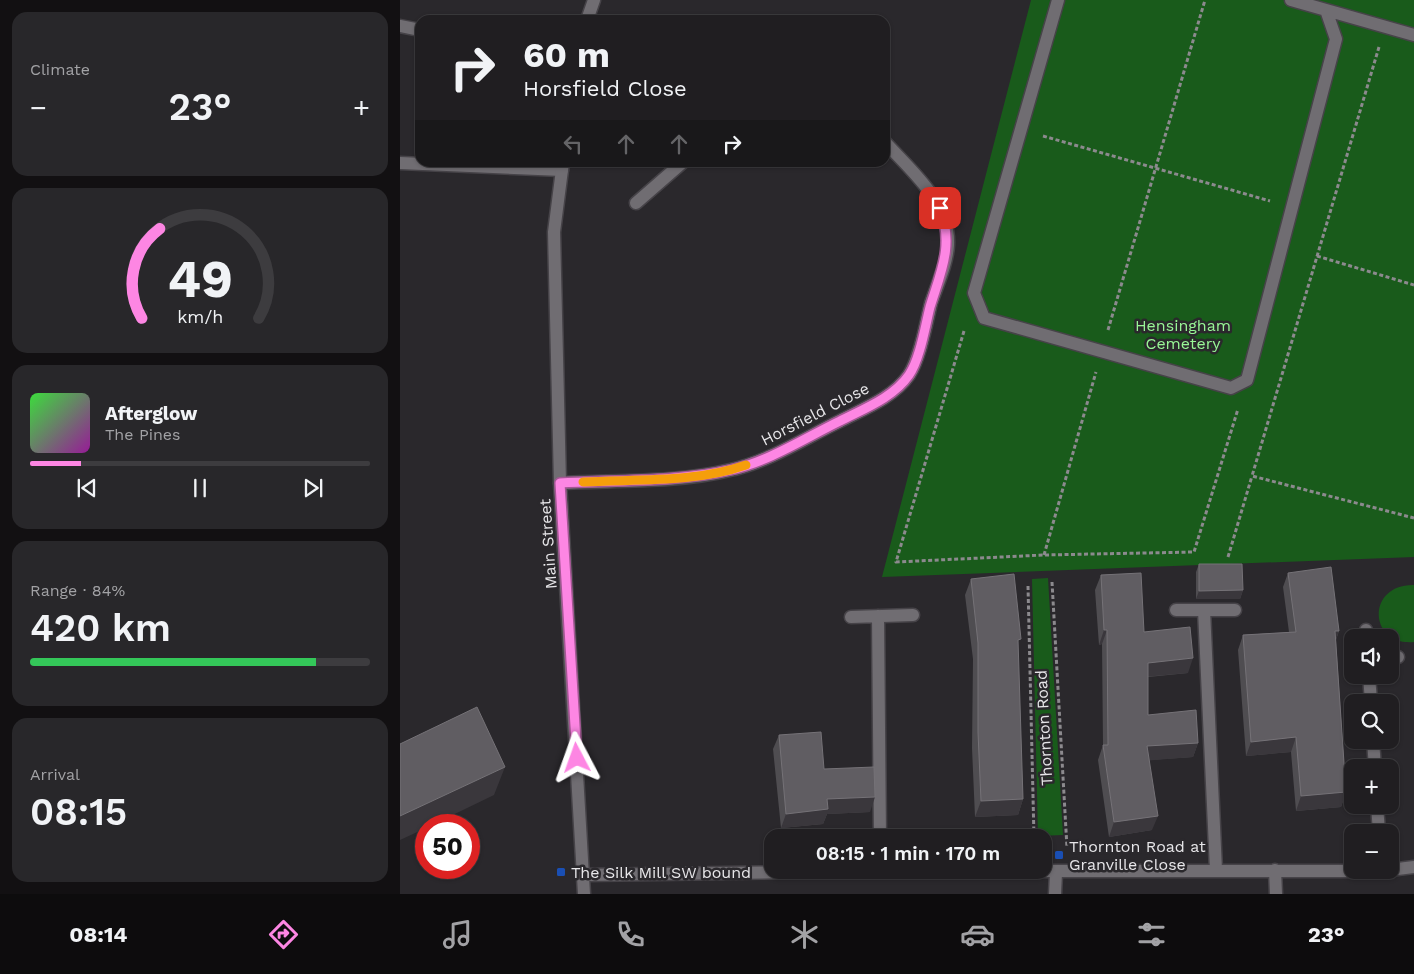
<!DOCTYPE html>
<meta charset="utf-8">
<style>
:root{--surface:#201e21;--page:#28272a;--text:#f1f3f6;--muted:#a2a2a5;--line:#3d3c3f;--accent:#fd86e3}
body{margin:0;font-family:"Work Sans",sans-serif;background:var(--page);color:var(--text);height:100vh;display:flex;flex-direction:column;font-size:19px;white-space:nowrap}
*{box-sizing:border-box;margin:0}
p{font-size:16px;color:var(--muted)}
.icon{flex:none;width:28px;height:28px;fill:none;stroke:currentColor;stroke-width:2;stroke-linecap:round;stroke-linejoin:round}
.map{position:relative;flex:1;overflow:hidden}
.side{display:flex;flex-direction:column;gap:12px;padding:12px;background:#121012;width:400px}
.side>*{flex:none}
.guide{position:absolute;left:15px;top:15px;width:475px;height:152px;border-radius:15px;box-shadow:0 1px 4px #0004,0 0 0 1px var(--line);background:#201e21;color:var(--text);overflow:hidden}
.fabs{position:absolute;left:944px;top:629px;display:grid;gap:10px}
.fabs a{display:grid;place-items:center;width:55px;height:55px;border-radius:10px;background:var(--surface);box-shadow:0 1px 4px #0004,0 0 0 1px var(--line);font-size:25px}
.speed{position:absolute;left:15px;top:814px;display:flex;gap:10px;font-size:25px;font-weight:700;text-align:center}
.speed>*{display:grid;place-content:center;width:65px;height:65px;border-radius:50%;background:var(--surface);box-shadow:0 1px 4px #0004,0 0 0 1px var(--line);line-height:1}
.speed .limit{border:8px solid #d22;background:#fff;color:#111}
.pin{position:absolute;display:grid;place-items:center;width:42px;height:42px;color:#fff;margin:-21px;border-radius:10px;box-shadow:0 2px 8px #0006}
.me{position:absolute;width:55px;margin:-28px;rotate:356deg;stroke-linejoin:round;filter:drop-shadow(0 0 4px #0008)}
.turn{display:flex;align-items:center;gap:18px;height:105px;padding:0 25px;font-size:22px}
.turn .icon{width:65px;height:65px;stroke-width:2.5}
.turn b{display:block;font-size:35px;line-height:42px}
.lanes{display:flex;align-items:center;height:48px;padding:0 25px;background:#0003;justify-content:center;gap:25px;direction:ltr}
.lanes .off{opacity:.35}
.big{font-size:38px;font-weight:600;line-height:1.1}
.side .widget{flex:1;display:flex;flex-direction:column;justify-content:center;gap:8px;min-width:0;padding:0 18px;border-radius:15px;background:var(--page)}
.side .dial{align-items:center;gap:0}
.dial svg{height:130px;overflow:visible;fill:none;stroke:var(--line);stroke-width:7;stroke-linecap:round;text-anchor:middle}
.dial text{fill:var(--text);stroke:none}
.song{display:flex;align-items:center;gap:15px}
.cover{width:60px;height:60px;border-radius:8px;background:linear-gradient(135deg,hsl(120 70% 55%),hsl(300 70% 35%))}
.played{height:5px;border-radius:2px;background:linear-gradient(90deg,var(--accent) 15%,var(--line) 15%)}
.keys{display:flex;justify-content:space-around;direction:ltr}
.heat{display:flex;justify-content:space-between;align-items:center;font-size:28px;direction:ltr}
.charge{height:8px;border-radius:4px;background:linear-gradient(90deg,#34c759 84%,var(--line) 0)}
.trip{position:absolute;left:364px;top:829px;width:288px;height:50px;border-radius:15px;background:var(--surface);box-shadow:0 1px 4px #0004,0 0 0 1px var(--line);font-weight:600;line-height:50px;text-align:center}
.tab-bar{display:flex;height:80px;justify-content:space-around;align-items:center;background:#0d0c0d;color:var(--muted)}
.tab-bar .icon{width:35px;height:35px}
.tab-bar .on{color:var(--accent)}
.tab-bar b{font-size:22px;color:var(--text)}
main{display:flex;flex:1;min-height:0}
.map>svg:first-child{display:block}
.green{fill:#195b1b}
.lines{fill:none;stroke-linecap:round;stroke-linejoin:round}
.lane-casing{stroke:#464348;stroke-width:15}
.street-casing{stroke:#464348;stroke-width:15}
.secondary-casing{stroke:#464348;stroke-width:15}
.path{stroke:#8c8a8e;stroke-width:3;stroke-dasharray:4 2.5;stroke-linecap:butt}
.lane{stroke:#706d72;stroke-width:12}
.street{stroke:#706d72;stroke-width:12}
.secondary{stroke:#706d72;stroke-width:12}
.wall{fill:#4f4d51}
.shaded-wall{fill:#3a373c}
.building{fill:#605d62;stroke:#757277}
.route-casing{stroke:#a45794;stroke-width:12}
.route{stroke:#fd86e3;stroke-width:9}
.slow{stroke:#f59e0b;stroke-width:9}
.transit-dot{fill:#1a4fb4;stroke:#2a282c;stroke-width:2}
.labels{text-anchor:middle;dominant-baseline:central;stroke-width:5;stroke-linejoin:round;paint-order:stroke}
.park-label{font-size:16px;fill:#98f696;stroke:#2a282c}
.street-label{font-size:16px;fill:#e7e6e9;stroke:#2a282c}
.poi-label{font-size:16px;fill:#e7e6e9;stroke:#2a282c;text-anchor:start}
</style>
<main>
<section class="side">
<div class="widget"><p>Climate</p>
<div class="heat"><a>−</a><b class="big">23°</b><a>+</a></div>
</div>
<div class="widget dial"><svg viewBox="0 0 100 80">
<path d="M14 69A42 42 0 1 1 86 69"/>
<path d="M14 69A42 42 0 0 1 25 14" stroke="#fd86e3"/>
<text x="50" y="56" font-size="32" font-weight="700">49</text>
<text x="50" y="72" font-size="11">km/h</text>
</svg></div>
<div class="widget">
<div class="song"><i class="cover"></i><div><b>Afterglow</b><p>The Pines</p></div></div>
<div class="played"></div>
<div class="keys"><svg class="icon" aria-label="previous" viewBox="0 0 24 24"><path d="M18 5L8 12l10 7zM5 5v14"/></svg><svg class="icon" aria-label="pause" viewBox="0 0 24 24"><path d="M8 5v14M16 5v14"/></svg><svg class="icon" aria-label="next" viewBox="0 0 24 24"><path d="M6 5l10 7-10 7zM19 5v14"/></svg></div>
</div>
<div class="widget"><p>Range · 84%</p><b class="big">420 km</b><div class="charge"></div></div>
<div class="widget"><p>Arrival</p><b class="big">08:15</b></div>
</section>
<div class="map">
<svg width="1014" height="894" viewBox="0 0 1014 894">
<rect width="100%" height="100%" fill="#2a282c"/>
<path class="green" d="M631,0H1014V557L482,577Z
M648,578L663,835L638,836L632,579Z
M1014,585V642C968,646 966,584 1014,585Z"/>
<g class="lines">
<defs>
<path id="lane" d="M658,0L574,293L584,318L831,388L847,380L936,39L926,10
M891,0L1014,35
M0,26L20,30
M0,163L162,170"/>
<path id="street" d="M236,203L283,162
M160,483C214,480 278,483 330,470C368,462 405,438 440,421C463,409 493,398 509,375C520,358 526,324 531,303C537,285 547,264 548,245C550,202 511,171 485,142
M776,610H835
M804,610L816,870
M478,616L480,838
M451,617L513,615
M966,630V638
M990,657H998
M969,675L971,702
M973,740L975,768
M977,805L979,832
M875,870L876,894
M184,875L480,871H982L1014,867
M655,894L656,873"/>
<path id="secondary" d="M187,20L194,0
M163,162L154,232L160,483L184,894"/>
</defs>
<use href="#lane" class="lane-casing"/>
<use href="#street" class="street-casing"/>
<use href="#secondary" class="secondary-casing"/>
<path class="path" d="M979,47L852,476L1014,518
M643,136L870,201
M917,256L1014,285
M708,330L805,0
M564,331L496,562L644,555L794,552L838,409
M644,555L696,372
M828,557L852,476
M652,582L667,848
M628,586L634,838"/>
<use href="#lane" class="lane"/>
<use href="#street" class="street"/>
<use href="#secondary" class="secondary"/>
</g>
<path class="wall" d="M799,564L843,590L840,599H796V572Z
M888,573L939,631L936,640L946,792L941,807L896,811L891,752L846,756L838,650L843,635L889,632L883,587Z
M701,575L744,632L788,673L748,677V715L798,743L793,757L749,760L752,830L709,837L698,760L703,745L702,644L699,645L695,590Z
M571,579L618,647L623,799L618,815L575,817L572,748L573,659L565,595Z
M379,735L424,769L470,812L427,814L423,824L381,828L373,749Z"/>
<path class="shaded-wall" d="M843,590L840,599H796L799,591Z
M704,630H707L702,644L699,645Z
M935,631H939L934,645Z
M793,658L788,673L743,677L748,663Z
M896,737L891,752L846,756L851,742Z
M798,743L793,757L742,761L747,746Z
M105,767L94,795L32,825H26V828L0,840V816Z
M946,792L941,807L896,811L901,796Z
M475,797L470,812L427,814L423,824L381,828L386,814L427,799Z
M623,799L618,815L575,817L581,801Z
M758,816L752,830L709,837L714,822Z"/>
<path class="building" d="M799,564H842L843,590L799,591Z
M931,567L939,631H935L946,792L901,796L896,737L851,742L843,635L896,632L888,573Z
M741,573L744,632L790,627L793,658L748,663V715L796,710L798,743L747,746L758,816L714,822L703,745H708L707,630H704L701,575Z
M614,574L621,639L618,640L623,799L581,801L578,732V643L571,579Z
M77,707L105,767L0,816V744Z
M421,732L424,769L474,767L475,797L427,799L428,809L386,814L379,735Z"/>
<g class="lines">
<defs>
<path id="route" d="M177,758L160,483C214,480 278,482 330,470C368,462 405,438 440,421C463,409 493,398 509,375C520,359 525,327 530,307C541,271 554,246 540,208"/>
</defs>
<use href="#route" class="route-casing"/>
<use href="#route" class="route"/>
<path class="slow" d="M183,482C236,479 295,483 346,465"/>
</g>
<g class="transit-dot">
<rect x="654" y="850" width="10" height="10" rx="2.5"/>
<rect x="156" y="867" width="10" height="10" rx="2.5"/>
</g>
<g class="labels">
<g class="park-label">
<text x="783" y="325">Hensingham<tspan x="783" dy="18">Cemetery</tspan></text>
</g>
<g class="street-label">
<text transform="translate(415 414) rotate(-27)">Horsfield Close</text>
<text transform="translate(148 544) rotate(-94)">Main Street</text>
<text transform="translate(644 728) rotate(-93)">Thornton Road</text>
</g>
<g class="poi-label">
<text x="669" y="846">Thornton Road at<tspan x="669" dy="18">Granville Close</tspan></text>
<text x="171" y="872">The Silk Mill SW bound</text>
</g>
</g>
</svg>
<div class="fabs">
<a><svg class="icon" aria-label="sound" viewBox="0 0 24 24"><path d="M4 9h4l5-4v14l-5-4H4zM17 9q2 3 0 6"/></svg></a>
<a><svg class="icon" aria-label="search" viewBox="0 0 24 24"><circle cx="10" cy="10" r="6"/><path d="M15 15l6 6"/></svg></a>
<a>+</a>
<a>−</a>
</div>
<div class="speed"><div class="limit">50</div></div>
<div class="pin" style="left:540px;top:208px;background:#d93025"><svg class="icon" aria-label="arrive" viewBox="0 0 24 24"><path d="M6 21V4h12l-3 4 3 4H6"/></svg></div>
<svg class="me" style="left:177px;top:758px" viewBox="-20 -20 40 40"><path d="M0-17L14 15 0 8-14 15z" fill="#fd86e3" stroke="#fff" stroke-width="4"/></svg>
<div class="trip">08:15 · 1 min · 170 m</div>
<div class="guide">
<div class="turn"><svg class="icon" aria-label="right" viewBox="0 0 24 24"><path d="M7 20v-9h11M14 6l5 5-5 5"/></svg><div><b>60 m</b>Horsfield Close</div></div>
<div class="lanes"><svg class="icon off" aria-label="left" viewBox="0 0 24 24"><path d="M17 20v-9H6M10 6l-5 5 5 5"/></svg><svg class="icon off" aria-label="ahead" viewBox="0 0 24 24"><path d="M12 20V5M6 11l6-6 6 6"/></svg><svg class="icon off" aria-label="ahead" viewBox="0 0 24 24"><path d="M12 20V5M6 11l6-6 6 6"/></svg><svg class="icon" aria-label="right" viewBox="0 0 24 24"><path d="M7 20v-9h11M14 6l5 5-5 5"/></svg></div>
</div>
</div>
</main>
<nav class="tab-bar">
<b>08:14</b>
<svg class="icon on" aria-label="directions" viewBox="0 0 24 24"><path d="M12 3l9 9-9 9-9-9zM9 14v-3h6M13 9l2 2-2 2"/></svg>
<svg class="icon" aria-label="music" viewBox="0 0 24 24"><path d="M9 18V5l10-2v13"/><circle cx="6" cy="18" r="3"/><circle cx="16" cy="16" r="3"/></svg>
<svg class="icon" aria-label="phone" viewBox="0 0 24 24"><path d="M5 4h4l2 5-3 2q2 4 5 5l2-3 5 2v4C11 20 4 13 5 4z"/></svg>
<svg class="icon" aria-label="climate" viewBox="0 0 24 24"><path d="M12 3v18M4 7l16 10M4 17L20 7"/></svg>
<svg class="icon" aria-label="car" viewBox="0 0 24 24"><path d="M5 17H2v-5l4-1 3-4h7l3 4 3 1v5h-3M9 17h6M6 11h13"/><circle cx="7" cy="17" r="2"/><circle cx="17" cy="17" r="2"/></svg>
<svg class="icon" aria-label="filters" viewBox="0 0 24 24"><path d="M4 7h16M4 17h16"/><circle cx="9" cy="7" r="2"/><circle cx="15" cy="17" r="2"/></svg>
<b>23°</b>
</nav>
